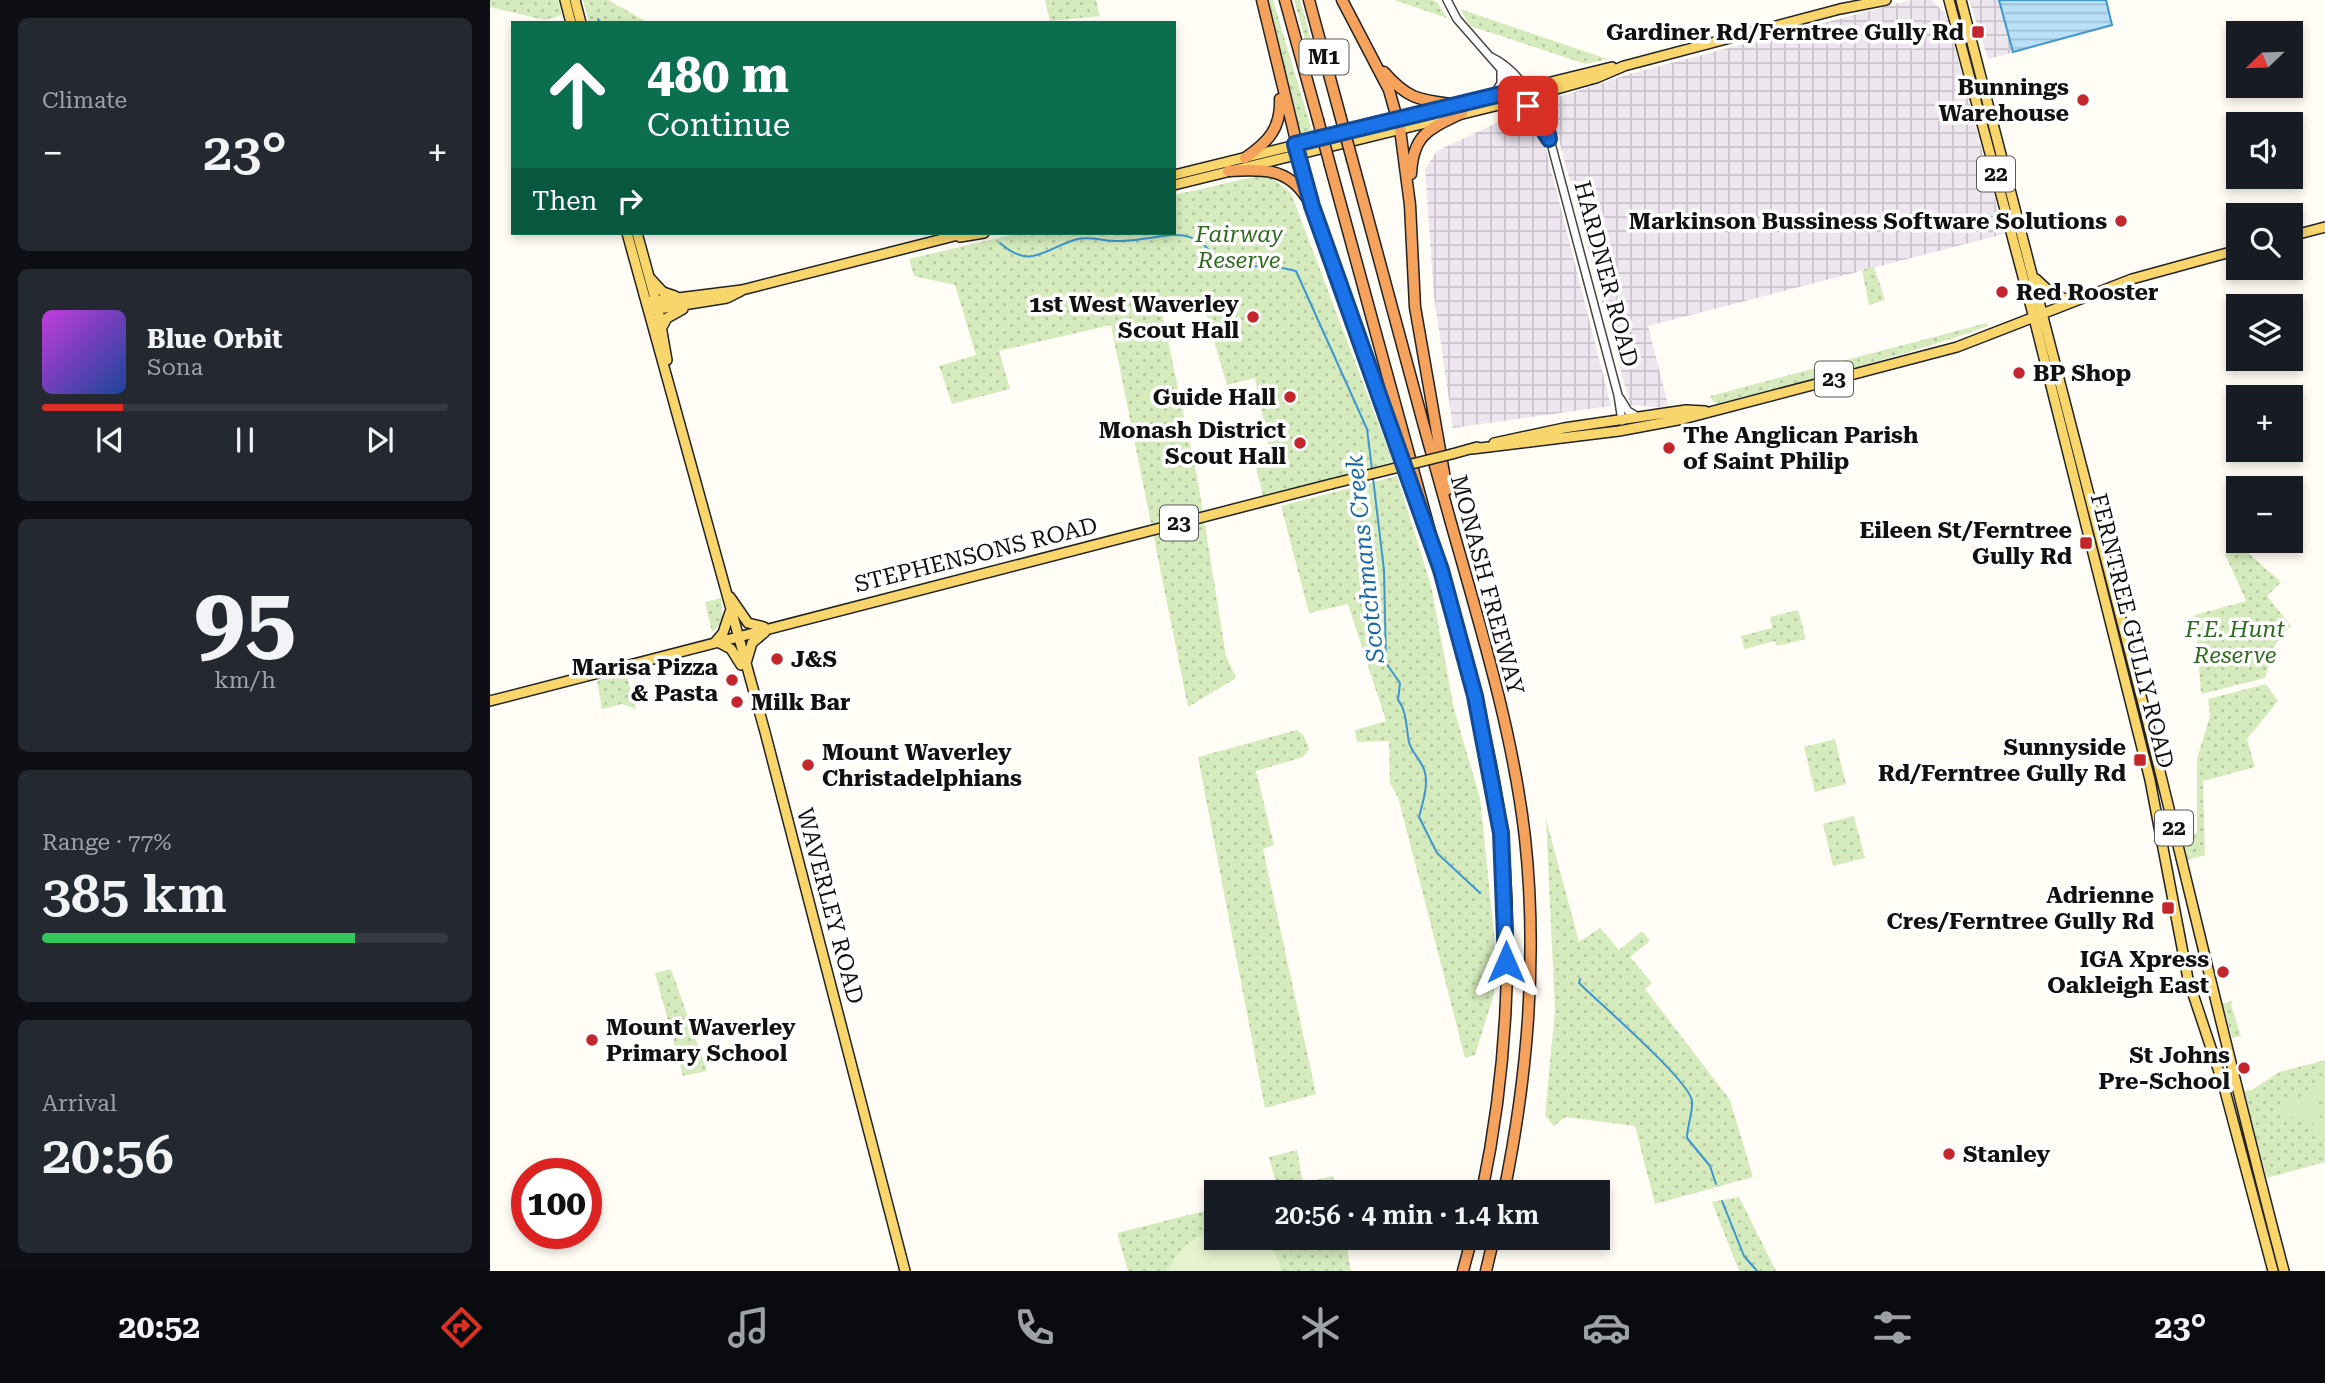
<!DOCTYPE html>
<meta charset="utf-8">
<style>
:root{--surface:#171b24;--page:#242831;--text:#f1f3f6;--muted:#9ea1a6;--line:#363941;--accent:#d93025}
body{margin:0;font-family:"Roboto Serif",serif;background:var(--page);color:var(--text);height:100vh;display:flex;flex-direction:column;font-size:26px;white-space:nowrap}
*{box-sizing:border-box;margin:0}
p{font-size:23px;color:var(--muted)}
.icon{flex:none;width:38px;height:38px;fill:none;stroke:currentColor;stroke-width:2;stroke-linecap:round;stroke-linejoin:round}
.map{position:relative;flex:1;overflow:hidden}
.sheet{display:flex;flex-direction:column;gap:18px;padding:18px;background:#0d0f14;width:490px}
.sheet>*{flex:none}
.banner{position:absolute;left:21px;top:21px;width:665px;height:214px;border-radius:0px;box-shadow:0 4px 10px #0003;background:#0b6e4f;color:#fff;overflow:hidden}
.needle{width:46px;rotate:247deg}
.buttons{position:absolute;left:1736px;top:21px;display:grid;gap:14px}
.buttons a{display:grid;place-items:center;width:77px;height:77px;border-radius:0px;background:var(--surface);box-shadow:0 4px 10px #0003;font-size:35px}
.speed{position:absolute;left:21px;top:1158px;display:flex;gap:14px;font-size:35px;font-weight:700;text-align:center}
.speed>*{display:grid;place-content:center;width:91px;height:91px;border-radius:50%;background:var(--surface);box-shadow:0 4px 10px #0003;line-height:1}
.speed .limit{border:10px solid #d22;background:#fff;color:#111}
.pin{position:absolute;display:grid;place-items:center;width:60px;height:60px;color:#fff;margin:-30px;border-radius:14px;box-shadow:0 4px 10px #0006}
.me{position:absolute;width:77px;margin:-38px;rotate:0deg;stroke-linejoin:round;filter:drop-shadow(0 0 5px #0008)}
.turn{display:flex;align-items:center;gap:24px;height:147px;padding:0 21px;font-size:32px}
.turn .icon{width:91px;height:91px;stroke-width:2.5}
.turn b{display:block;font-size:49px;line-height:60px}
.then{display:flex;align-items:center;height:66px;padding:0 21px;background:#0003;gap:14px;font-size:26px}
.big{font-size:52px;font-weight:600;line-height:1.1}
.sheet .tile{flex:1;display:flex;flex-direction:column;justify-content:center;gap:10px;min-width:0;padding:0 24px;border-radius:10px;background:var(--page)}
.sheet .dial{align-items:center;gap:0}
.dial b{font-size:91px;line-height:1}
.song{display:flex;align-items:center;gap:21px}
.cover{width:84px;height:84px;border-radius:10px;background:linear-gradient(135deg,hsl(290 70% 55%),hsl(220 70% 35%))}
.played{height:7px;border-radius:4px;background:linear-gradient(90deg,var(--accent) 20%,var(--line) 20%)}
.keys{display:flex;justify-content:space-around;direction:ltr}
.heat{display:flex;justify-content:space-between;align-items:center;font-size:38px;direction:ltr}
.charge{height:10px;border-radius:5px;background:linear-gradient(90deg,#34c759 77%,var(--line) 0)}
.trip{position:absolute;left:714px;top:1180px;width:406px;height:70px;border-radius:0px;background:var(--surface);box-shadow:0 4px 10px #0003;font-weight:600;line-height:70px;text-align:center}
.tab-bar{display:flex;height:112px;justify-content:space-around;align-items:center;background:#090b0e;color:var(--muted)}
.tab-bar .icon{width:49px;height:49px}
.tab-bar .on{color:var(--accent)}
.tab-bar b{font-size:32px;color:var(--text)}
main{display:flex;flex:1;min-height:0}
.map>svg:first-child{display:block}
.industrial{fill:url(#industrial-grid)}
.grass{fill:url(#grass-dots)}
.garden{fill:#d5ebbd}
.pitch{fill:#e6f2cf}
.water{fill:url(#water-rules);stroke:#3f96cf;stroke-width:2}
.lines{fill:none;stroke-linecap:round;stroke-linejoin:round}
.stream{stroke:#3f96cf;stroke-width:2}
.minor-casing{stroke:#444;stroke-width:10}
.major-casing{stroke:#222;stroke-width:12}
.highway-casing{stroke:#222;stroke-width:13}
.minor{stroke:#fff;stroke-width:7}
.major{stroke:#f9d66b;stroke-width:9}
.highway{stroke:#f5a25d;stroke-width:10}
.major-bridge-casing{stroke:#222;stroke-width:12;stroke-linecap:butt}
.highway-bridge-casing{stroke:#222;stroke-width:13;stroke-linecap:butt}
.major-bridge{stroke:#f9d66b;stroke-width:9}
.highway-bridge{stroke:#f5a25d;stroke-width:10}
.route-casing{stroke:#114b97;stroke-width:18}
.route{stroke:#1a73e8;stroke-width:12}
.poi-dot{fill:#c4262e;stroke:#fff;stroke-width:2.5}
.labels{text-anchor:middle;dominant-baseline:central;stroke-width:7;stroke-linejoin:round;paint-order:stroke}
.shield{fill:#fff;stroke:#585858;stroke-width:2}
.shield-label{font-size:21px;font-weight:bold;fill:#111}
.poi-label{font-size:23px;font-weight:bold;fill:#111;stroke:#fff;text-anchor:end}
.park-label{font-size:23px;font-style:italic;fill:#2f6b1f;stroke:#fff}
.street-label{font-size:23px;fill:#111;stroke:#fff}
.water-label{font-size:24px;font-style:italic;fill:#1768a6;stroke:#fff}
</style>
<main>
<section class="sheet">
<div class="tile"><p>Climate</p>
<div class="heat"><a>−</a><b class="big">23°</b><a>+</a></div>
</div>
<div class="tile">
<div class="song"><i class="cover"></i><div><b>Blue Orbit</b><p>Sona</p></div></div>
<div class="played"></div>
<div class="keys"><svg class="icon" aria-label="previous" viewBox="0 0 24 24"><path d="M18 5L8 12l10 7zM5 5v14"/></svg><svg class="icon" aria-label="pause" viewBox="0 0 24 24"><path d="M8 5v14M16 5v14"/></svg><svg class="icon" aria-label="next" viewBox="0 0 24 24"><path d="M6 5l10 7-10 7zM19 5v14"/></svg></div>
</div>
<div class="tile dial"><b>95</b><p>km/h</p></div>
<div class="tile"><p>Range · 77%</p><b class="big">385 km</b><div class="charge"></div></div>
<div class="tile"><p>Arrival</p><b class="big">20:56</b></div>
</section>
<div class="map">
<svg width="1835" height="1271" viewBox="0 0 1835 1271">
<defs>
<pattern id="industrial-grid" width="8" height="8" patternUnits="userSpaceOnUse" patternTransform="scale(1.75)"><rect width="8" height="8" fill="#eee6ef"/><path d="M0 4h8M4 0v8" fill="none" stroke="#cbc4cc"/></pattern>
<pattern id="grass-dots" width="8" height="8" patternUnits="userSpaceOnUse" patternTransform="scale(1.75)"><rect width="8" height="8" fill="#d5ebbd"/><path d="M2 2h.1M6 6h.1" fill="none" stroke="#b6c8a1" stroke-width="1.8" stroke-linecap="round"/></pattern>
<pattern id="water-rules" width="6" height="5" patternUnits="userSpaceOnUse" patternTransform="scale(1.75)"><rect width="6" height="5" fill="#b9e0f7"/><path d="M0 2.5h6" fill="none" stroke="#9ebfd3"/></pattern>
</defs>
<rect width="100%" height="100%" fill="#fffdf5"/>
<path class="industrial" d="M1421,0H1441L1456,14L1514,234L1158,326L1179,408L1140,405L1060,107L1066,98L1136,75Z
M1479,0H1617L1623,26L1498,59Z
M1036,109L1054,142L1121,406L963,428L944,296L935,169L947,151Z"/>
<path class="grass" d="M0,0H68L72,15L55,20L0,7Z
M93,0H118L159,23H99Z
M555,0H606L610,16L560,21Z
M775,0H783L823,134L808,137Z
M804,0H810L831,75L825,76Z
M904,0H942L947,2L957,18Z
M970,9L1117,59L1096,64L980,26Z
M773,175L782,178L801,193L903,462L773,496L765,463L781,458L765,378L737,385L713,303L672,313L707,476L736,656L746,678L698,707L621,325L509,351L520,389L462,404L449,366L486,355L465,285L424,276L419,259L529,233H684V195Z
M1384,267L1395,300L1379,305L1372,270Z
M1497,323L1498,326C1411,358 1319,379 1229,403L1223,401L1220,396Z
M907,476L941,585L964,709L990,798L1004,933V994L985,1055L975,1058L908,797L900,783L899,741L867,742L865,730L896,721L858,604L819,613L791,506Z
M1749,545L1791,582L1777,596L1801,626C1780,645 1783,653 1775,678L1711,694L1705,615L1756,601L1735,554Z
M231,598L233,622L222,632L215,602Z
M1308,610L1316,639L1287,646L1285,641L1254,649L1251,636L1282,628L1280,617Z
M136,673L146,709L132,704L112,709L107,681Z
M1776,684L1788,701L1757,739L1765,767L1713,781L1715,855L1698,860L1693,838L1707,833V759L1720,716L1718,699Z
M807,730L814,736L819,749L813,757L766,771L784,845L773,849L826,1094L775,1108L708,757Z
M1345,739L1356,784L1325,792L1314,747Z
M1364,816L1375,858L1343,866L1333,824Z
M1056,819L1089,942L1110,928L1129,950L1152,931L1160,941L1140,957L1162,983L1155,989L1240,1100L1263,1177L1165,1204L1145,1126L1075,1117L1064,1126L1055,1116L1065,1010Z
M181,969L217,1071L193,1076L165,973Z
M1743,1000L1741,1005L1751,1036L1742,1038L1733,1004Z
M1835,1060V1162L1777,1178L1752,1091L1762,1090L1789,1072Z
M807,1150L813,1183L843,1176L846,1192H788L779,1157Z
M1249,1197L1286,1271H1249L1222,1202Z
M726,1208V1237H855L861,1271H638L627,1233Z"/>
<path class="garden" d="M1830,1084L1835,1089V1097L1827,1104L1835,1141L1826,1125L1784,1111V1107L1798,1104Z"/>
<path class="pitch" d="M726,1231V1237C756,1237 785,1234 791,1271H678C687,1249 703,1236 726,1231Z"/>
<path class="water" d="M1509,0H1616L1622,25L1523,52Z"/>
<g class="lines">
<path class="stream" d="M108,19L111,23
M510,243C542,271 554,248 588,239C602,236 617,242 631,241C682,239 700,218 735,269L779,265L806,271L877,429L882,469
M883,478L894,570L896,663L910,683L908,700C917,711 916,728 919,742C921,751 929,758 933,767C940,781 933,802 929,817L947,853L990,893
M1090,979L1089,983C1109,1003 1200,1081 1202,1101C1203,1113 1197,1126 1197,1138L1220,1166L1226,1184
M1232,1201L1254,1256L1267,1271"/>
<defs>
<path id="minor" d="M957,0L967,19L1023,83L1055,132
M1001,57C1027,69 1040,94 1054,117L1128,395L1132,421
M1003,96L1011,83V71
M1054,116L1055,102L1065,91
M1130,398L1138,411L1148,417"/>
<path id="major" d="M75,0L81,23
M85,0L91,23
M1459,0L1544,318L1660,780L1698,979L1734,1087L1783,1271
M1471,0C1533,238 1596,476 1656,715C1702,900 1745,1086 1794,1271
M684,175L1122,67
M684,185L1009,105L1106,78L1134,66L1350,9L1396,0
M137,233L275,732L415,1271
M147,233L168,309L177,360
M1801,236L1835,227
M470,237L494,233
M160,278L173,292L185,296
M1546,279L1561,293L1583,302
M156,302L252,290L476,233
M162,310L237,298L251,291
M171,329L177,318L193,309
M1004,443L1074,428L1196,410L1215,411
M982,449L1129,431L1193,419L1467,347L1642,279L1748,250
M962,454L987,447
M240,597L258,623L274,627
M227,640L233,633L240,612
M226,641L241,649L251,665
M256,663L262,643L275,632
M0,701L841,484"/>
<path id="highway" d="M772,0L822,207L928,507
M795,0L828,120
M819,0L850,115
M852,0L899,90L910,129L920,205L925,307L957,490
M894,72C920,102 933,100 969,105
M755,158C778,142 791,129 790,99
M862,159C894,281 927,402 961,523C990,626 1023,732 1035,838C1048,958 1038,1075 1014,1192
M840,165C878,304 917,443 954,583C978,672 1007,763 1014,856C1022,968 1015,1082 992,1192
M738,171C770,169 797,167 816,197
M921,174C923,134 939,129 972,113
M973,1271L982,1237
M996,1271L1004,1237"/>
</defs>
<use href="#minor" class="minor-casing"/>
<use href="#major" class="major-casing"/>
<use href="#highway" class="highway-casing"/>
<use href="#minor" class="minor"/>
<use href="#major" class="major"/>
<use href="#highway" class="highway"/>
<defs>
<path id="major-bridge" d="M841,484L962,454"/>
<path id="highway-bridge" d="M850,115L862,159
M828,120L840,165"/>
</defs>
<use href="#major-bridge" class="major-bridge-casing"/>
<use href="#highway-bridge" class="highway-bridge-casing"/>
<use href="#major-bridge" class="major-bridge"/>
<use href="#highway-bridge" class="highway-bridge"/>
</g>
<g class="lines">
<defs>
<path id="route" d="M1016,962L1011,833L985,696L951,570L822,206L805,144L1036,88L1054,117L1059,139L1038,106"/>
</defs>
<use href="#route" class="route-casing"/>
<use href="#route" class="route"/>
</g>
<g class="poi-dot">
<rect x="1481" y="25" width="14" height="14" rx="3.5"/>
<circle cx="1593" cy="100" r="7"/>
<circle cx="1631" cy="221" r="7"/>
<circle cx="1512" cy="292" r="7"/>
<circle cx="763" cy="317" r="7"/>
<circle cx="1529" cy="373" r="7"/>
<circle cx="800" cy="397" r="7"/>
<circle cx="810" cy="443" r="7"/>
<circle cx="1179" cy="448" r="7"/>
<rect x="1589" y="536" width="14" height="14" rx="3.5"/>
<circle cx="287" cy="659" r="7"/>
<circle cx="242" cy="680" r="7"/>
<circle cx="247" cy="702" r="7"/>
<rect x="1643" y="753" width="14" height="14" rx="3.5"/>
<circle cx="318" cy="765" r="7"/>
<rect x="1671" y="901" width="14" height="14" rx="3.5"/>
<circle cx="1733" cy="972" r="7"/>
<circle cx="102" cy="1040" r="7"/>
<circle cx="1754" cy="1068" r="7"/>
<circle cx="1459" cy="1154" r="7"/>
</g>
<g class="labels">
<g class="shield">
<rect x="809.5" y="39.5" width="49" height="35" rx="5"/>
<rect x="1487" y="156.5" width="38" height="35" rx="5"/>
<rect x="1325" y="361.5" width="38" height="35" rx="5"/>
<rect x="670" y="505.5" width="38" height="35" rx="5"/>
<rect x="1665" y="810.5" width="38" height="35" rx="5"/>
</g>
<g class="shield-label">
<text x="834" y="57">M1</text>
<text x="1506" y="174">22</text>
<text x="1344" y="379">23</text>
<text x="689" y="523">23</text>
<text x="1684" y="828">22</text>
</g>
<g class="poi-label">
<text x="1474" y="32">Gardiner Rd/Ferntree Gully Rd</text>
<text x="1579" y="87">Bunnings<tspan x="1579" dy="26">Warehouse</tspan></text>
<text x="1617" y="221">Markinson Bussiness Software Solutions</text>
<text x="1526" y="292" text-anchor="start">Red Rooster</text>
<text x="749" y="304">1st West Waverley<tspan x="749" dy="26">Scout Hall</tspan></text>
<text x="1543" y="373" text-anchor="start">BP Shop</text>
<text x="786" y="397">Guide Hall</text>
<text x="796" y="430">Monash District<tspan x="796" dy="26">Scout Hall</tspan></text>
<text x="1193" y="435" text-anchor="start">The Anglican Parish<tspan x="1193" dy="26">of Saint Philip</tspan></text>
<text x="1582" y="530">Eileen St/Ferntree<tspan x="1582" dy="26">Gully Rd</tspan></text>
<text x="301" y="659" text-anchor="start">J&amp;S</text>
<text x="228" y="667">Marisa Pizza<tspan x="228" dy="26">&amp; Pasta</tspan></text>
<text x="261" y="702" text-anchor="start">Milk Bar</text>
<text x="1636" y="747">Sunnyside<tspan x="1636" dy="26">Rd/Ferntree Gully Rd</tspan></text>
<text x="332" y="752" text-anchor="start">Mount Waverley<tspan x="332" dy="26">Christadelphians</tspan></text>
<text x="1664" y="895">Adrienne<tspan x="1664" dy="26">Cres/Ferntree Gully Rd</tspan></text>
<text x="1719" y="959">IGA Xpress<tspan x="1719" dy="26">Oakleigh East</tspan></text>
<text x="116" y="1027" text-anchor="start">Mount Waverley<tspan x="116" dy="26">Primary School</tspan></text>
<text x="1740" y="1055">St Johns<tspan x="1740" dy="26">Pre-School</tspan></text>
<text x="1473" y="1154" text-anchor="start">Stanley</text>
</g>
<g class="park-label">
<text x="749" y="234">Fairway<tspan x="749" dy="26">Reserve</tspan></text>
<text x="1745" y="629">F.E. Hunt<tspan x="1745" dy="26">Reserve</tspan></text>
</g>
<g class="street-label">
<text transform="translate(1116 274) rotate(75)">HARDNER ROAD</text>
<text transform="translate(486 555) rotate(-14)">STEPHENSONS ROAD</text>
<text transform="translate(997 585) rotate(75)">MONASH FREEWAY</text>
<text transform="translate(1642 631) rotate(76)">FERNTREE GULLY ROAD</text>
<text transform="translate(340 906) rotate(75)">WAVERLEY ROAD</text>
</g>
<g class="water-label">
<text transform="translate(875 559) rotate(-96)">Scotchmans Creek</text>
</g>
</g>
</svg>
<div class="buttons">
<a><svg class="needle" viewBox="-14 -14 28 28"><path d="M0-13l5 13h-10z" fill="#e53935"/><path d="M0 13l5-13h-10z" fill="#9ea1a6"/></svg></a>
<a><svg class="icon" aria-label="sound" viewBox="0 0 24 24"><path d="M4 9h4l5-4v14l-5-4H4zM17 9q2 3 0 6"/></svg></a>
<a><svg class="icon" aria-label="search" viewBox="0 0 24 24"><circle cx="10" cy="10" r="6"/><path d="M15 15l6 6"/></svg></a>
<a><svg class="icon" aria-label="layers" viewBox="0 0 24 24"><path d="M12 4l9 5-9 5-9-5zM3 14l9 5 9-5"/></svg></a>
<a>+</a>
<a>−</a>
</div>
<div class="speed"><div class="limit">100</div></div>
<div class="pin" style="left:1038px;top:106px;background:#d93025"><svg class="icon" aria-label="arrive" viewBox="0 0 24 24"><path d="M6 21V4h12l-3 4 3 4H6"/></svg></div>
<svg class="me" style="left:1016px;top:962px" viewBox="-20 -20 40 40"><path d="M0-17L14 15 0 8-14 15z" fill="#1a73e8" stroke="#fff" stroke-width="4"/></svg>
<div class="trip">20:56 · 4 min · 1.4 km</div>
<div class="banner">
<div class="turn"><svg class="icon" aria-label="ahead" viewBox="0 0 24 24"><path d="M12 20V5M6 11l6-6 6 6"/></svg><div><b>480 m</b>Continue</div></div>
<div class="then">Then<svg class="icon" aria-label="right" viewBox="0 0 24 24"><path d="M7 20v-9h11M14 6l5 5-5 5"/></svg></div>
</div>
</div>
</main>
<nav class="tab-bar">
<b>20:52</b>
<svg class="icon on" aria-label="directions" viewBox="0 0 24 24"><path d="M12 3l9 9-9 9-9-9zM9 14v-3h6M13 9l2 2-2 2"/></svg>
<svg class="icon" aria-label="music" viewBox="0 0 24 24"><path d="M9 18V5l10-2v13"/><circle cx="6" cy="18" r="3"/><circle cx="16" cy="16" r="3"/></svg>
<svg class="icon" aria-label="phone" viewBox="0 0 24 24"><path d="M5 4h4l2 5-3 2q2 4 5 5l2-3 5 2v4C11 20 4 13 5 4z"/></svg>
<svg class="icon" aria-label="climate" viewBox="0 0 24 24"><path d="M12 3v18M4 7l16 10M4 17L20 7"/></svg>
<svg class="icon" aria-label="car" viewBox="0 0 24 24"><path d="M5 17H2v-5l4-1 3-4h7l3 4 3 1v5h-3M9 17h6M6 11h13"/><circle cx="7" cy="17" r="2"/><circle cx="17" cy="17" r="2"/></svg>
<svg class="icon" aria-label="filters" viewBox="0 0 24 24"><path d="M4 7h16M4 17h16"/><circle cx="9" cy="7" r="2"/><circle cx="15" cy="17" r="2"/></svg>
<b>23°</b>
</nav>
